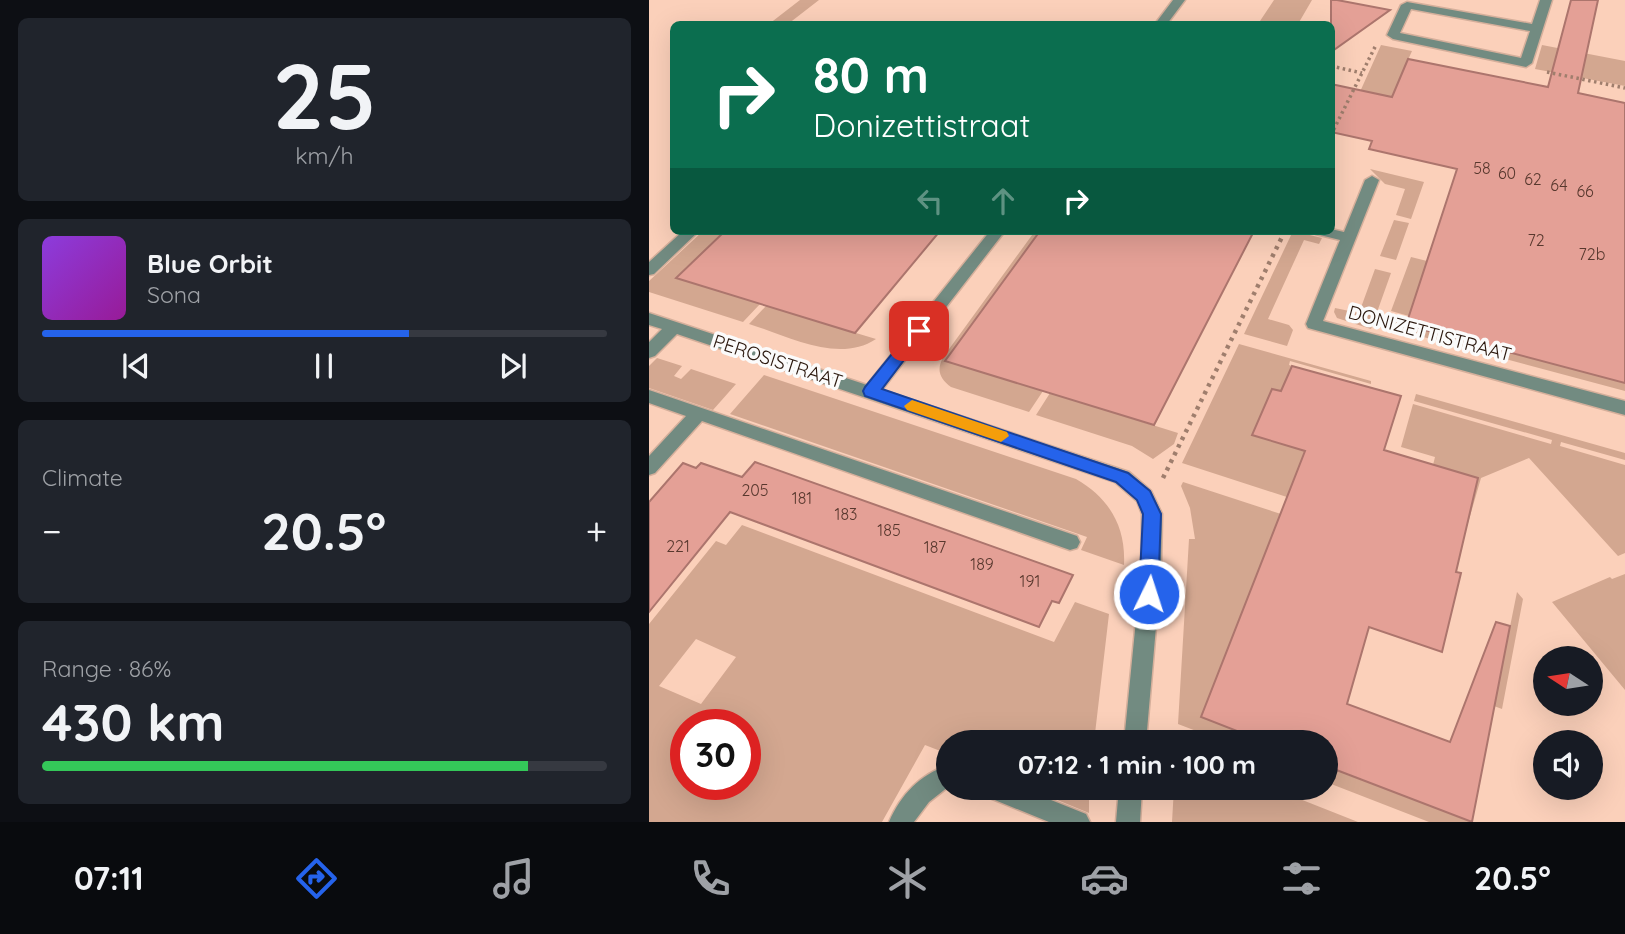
<!DOCTYPE html>
<meta charset="utf-8">
<style>
:root{--surface:#171b24;--page:#20242c;--text:#f1f3f6;--muted:#9ea1a6;--line:#363941;--accent:#2563eb}
body{margin:0;font-family:Quicksand,sans-serif;background:var(--page);color:var(--text);height:100vh;display:flex;flex-direction:column;font-size:26px;white-space:nowrap}
*{box-sizing:border-box;margin:0}
p{font-size:23px;color:var(--muted)}
.icon{flex:none;width:38px;height:38px;fill:none;stroke:currentColor;stroke-width:2;stroke-linecap:round;stroke-linejoin:round}
.map{position:relative;flex:1;overflow:hidden}
.details{display:flex;flex-direction:column;gap:18px;padding:18px;background:#0d0f14;width:649px}
.details>*{flex:none}
.hud{position:absolute;left:21px;top:21px;width:665px;height:214px;border-radius:10px;box-shadow:0 7px 28px #0002;background:#0b6e4f;color:#fff;overflow:hidden}
.needle{width:46px;rotate:282deg}
.tools{position:absolute;left:884px;top:646px;display:grid;gap:14px}
.tools a{display:grid;place-items:center;width:70px;height:70px;border-radius:50%;background:var(--surface);box-shadow:0 7px 28px #0002;font-size:35px}
.speed{position:absolute;left:21px;top:709px;display:flex;gap:14px;font-size:35px;font-weight:700;text-align:center}
.speed>*{display:grid;place-content:center;width:91px;height:91px;border-radius:50%;background:var(--surface);box-shadow:0 7px 28px #0002;line-height:1}
.speed .limit{border:10px solid #d22;background:#fff;color:#111}
.pin{position:absolute;display:grid;place-items:center;width:60px;height:60px;color:#fff;margin:-30px;border-radius:14px;box-shadow:0 4px 10px #0006}
.me{position:absolute;width:77px;margin:-38px;rotate:4deg;stroke-linejoin:round;filter:drop-shadow(0 0 5px #0008)}
.turn{display:flex;align-items:center;gap:24px;height:147px;padding:0 28px;font-size:32px}
.turn .icon{width:91px;height:91px;stroke-width:2.5}
.turn b{display:block;font-size:49px;line-height:60px}
.lanes{display:flex;align-items:center;height:66px;padding:0 28px;background:#0003;justify-content:center;gap:35px;direction:ltr}
.lanes .off{opacity:.35}
.big{font-size:52px;font-weight:700;line-height:1.1}
.details .card{flex:1;display:flex;flex-direction:column;justify-content:center;gap:10px;min-width:0;padding:0 24px;border-radius:10px;background:var(--page)}
.details .dial{align-items:center;gap:0}
.dial b{font-size:91px;line-height:1}
.song{display:flex;align-items:center;gap:21px}
.cover{width:84px;height:84px;border-radius:10px;background:linear-gradient(135deg,hsl(270 70% 55%),hsl(300 70% 35%))}
.played{height:7px;border-radius:4px;background:linear-gradient(90deg,var(--accent) 65%,var(--line) 65%)}
.keys{display:flex;justify-content:space-around;direction:ltr}
.heat{display:flex;justify-content:space-between;align-items:center;font-size:38px;direction:ltr}
.charge{height:10px;border-radius:5px;background:linear-gradient(90deg,#34c759 86%,var(--line) 0)}
.trip{position:absolute;left:287px;top:730px;width:402px;height:70px;border-radius:35px;background:var(--surface);box-shadow:0 7px 28px #0002;font-weight:700;line-height:70px;text-align:center}
.dock{display:flex;height:112px;justify-content:space-around;align-items:center;background:#090b0e;color:var(--muted)}
.dock .icon{width:49px;height:49px}
.dock .active{color:var(--accent)}
.dock b{font-size:32px;color:var(--text)}
main{display:flex;flex:1;min-height:0}
.map>svg:first-child{display:block}
.green{fill:#d3a790;fill-rule:evenodd}
.building{fill:#e4a096;stroke:#ac756d;stroke-width:2}
.lines{fill:none;stroke-linecap:round;stroke-linejoin:round}
.minor-casing{stroke:#d5af9b;stroke-width:3}
.path-far1{stroke:#9f7e6d;stroke-width:3.5;stroke-dasharray:2.5 3.5;stroke-linecap:butt}
.path{stroke:#9f7e6d;stroke-width:4.5;stroke-dasharray:3.5 5;stroke-linecap:butt}
.minor{fill:#728b81;fill-rule:evenodd}
.route{fill:#2563eb;stroke:#184099;stroke-width:2}
.slow{fill:#f59e0b}
.labels{text-anchor:middle;dominant-baseline:central;stroke-width:7;stroke-linejoin:round;paint-order:stroke}
.number-label{font-size:16px;fill:#58382e}
.street-label{font-size:19px;fill:#29160c;stroke:#fbfbfb}
</style>
<main>
<section class="details">
<div class="card dial"><b>25</b><p>km/h</p></div>
<div class="card">
<div class="song"><i class="cover"></i><div><b>Blue Orbit</b><p>Sona</p></div></div>
<div class="played"></div>
<div class="keys"><svg class="icon" aria-label="previous" viewBox="0 0 24 24"><path d="M18 5L8 12l10 7zM5 5v14"/></svg><svg class="icon" aria-label="pause" viewBox="0 0 24 24"><path d="M8 5v14M16 5v14"/></svg><svg class="icon" aria-label="next" viewBox="0 0 24 24"><path d="M6 5l10 7-10 7zM19 5v14"/></svg></div>
</div>
<div class="card"><p>Climate</p>
<div class="heat"><a>−</a><b class="big">20.5°</b><a>+</a></div>
</div>
<div class="card"><p>Range · 86%</p><b class="big">430 km</b><div class="charge"></div></div>
</section>
<div class="map">
<svg width="976" height="822" viewBox="0 0 976 822">
<rect width="100%" height="100%" fill="#fbd0ba"/>
<path class="green" d="M151,0H170L139,24H120Z
M625,0H663L649,24H609Z
M732,45L763,51L741,100L710,94Z
M893,45L976,61V86L886,69Z
M721,169L775,182L762,219L747,215L756,189L736,184Z
M745,220L760,223L747,260L731,256Z
M54,231H76L28,278L111,304L94,322L0,292V281Z
M386,231H391L296,361L394,391L380,412L302,387C290,378 287,369 295,356Z
M644,231L673,238L670,244L655,240L619,319L640,325L644,330L638,346L595,334Z
M762,257L778,261L760,316L742,311Z
M726,269L742,273L722,329L688,318L685,312L686,308L710,313Z
M117,306L227,339C189,364 139,336 100,324Z
M741,315L759,319L757,325L976,383V391L737,327Z
M590,344L722,381V384L641,361L640,365L643,366L632,391L623,389L604,435L656,451L647,500L533,463Z
M8,358L33,366L25,376L32,379L42,369L87,384L64,410L0,388V366Z
M115,375L427,479C460,498 477,526 475,565L432,550L438,537L81,414Z
M401,393L414,397L529,433L525,444L504,459L483,446L387,415Z
M767,394L976,453V460L912,442L911,446L976,465V553L969,556L880,458L832,478L817,530L829,478L784,465L786,457L752,447L764,404L902,444L903,440L765,401Z
M534,482L632,514L552,717L607,738L605,742H576L529,724L540,539H546L541,508L532,486Z
M93,525L405,642L426,602L460,614L445,742H299V754L276,745L233,822H0V624L67,541L77,545ZM47,639L87,657L52,704L10,686ZM96,724V784H37V724Z
M976,574V690L903,602L961,577L963,579Z
M868,592L874,599L853,709L845,706Z
M677,766L822,822H780L677,782Z
M379,788H440V813Z
M525,788H623L709,822H523Z"/>
<path class="building" d="M682,0H688L741,10L682,52Z
M922,0H949L929,93L976,103V383L757,325L808,169L720,149L723,141L682,132V84L743,97L759,59L899,87Z
M76,231H291L206,333L27,278Z
M391,231H605L505,425L296,361Z
M643,366L752,396L735,450L829,478L807,572L812,573L793,652L720,627L698,704L801,742L847,622L861,626L823,822L677,766V742H616L552,717L656,451L603,435L623,389L632,391Z
M106,462L424,575L410,603L403,601L390,627L81,512L0,612V502L34,463L47,468L52,463L93,477Z"/>
<g class="lines">
<defs>
<path id="minor" d="M524,0H536L518,24H506Z
M891,0H903L883,63L877,67L744,39L738,35L752,5L758,2L883,24ZM762,9L881,31L872,58L751,33Z
M723,176L730,180L674,321L976,401V415L659,328L657,324L691,240L667,234L665,231H682V229L695,232L716,180Z
M34,231H50L5,274L0,275V262Z
M341,231H356L233,390L480,472L502,491L513,514L512,569L497,742H475L492,569L493,514L488,501L466,482L28,334L6,356L0,358V342L13,329L0,325V313L218,385Z
M0,390L428,536L431,542L428,548L421,550L53,421L6,473L0,475V456L37,416L0,403Z
M299,765V787L280,802L265,822H240C252,794 271,775 299,765Z
M332,788H372L437,814L441,822H400L336,796Z
M470,788H493L491,822H467Z"/>
</defs>
<use href="#minor" class="minor-casing"/>
<path class="path-far1" d="M682,66L713,73
M898,72L976,88
M682,135L727,45"/>
<path class="path" d="M514,478L636,231"/>
<use href="#minor" class="minor"/>
</g>
<path class="route" d="M270,326L277,331L233,389L479,473L501,491L512,514L509,594L506,600L500,602L493,600L490,594L494,514L488,500L467,482L216,396L214,391L216,387L264,328Z"/>
<path class="slow" d="M263,400L358,432L360,436L352,442L258,410L255,406Z"/>
<g class="labels">
<g class="number-label">
<text x="833" y="168">58</text>
<text x="858" y="173">60</text>
<text x="884" y="179">62</text>
<text x="910" y="185">64</text>
<text x="936" y="191">66</text>
<text x="887" y="240">72</text>
<text x="943" y="254">72b</text>
<text x="106" y="490">205</text>
<text x="153" y="498">181</text>
<text x="197" y="514">183</text>
<text x="240" y="530">185</text>
<text x="29" y="546">221</text>
<text x="286" y="547">187</text>
<text x="333" y="564">189</text>
<text x="381" y="581">191</text>
</g>
<g class="street-label">
<text transform="translate(781 333) rotate(15)">DONIZETTISTRAAT</text>
<text transform="translate(129 361) rotate(18)">PEROSISTRAAT</text>
</g>
</g>
</svg>
<div class="tools">
<a><svg class="needle" viewBox="-14 -14 28 28"><path d="M0-13l5 13h-10z" fill="#e53935"/><path d="M0 13l5-13h-10z" fill="#9ea1a6"/></svg></a>
<a><svg class="icon" aria-label="sound" viewBox="0 0 24 24"><path d="M4 9h4l5-4v14l-5-4H4zM17 9q2 3 0 6"/></svg></a>
</div>
<div class="speed"><div class="limit">30</div></div>
<div class="pin" style="left:270px;top:331px;background:#d93025"><svg class="icon" aria-label="arrive" viewBox="0 0 24 24"><path d="M6 21V4h12l-3 4 3 4H6"/></svg></div>
<svg class="me" style="left:500px;top:594px" viewBox="-20 -20 40 40"><circle r="17" fill="#2563eb" stroke="#fff" stroke-width="3"/><path d="M0-11L8 9 0 5-8 9z" fill="#fff"/></svg>
<div class="trip">07:12 · 1 min · 100 m</div>
<div class="hud">
<div class="turn"><svg class="icon" aria-label="right" viewBox="0 0 24 24"><path d="M7 20v-9h11M14 6l5 5-5 5"/></svg><div><b>80 m</b>Donizettistraat</div></div>
<div class="lanes"><svg class="icon off" aria-label="left" viewBox="0 0 24 24"><path d="M17 20v-9H6M10 6l-5 5 5 5"/></svg><svg class="icon off" aria-label="ahead" viewBox="0 0 24 24"><path d="M12 20V5M6 11l6-6 6 6"/></svg><svg class="icon" aria-label="right" viewBox="0 0 24 24"><path d="M7 20v-9h11M14 6l5 5-5 5"/></svg></div>
</div>
</div>
</main>
<nav class="dock">
<b>07:11</b>
<svg class="icon active" aria-label="directions" viewBox="0 0 24 24"><path d="M12 3l9 9-9 9-9-9zM9 14v-3h6M13 9l2 2-2 2"/></svg>
<svg class="icon" aria-label="music" viewBox="0 0 24 24"><path d="M9 18V5l10-2v13"/><circle cx="6" cy="18" r="3"/><circle cx="16" cy="16" r="3"/></svg>
<svg class="icon" aria-label="phone" viewBox="0 0 24 24"><path d="M5 4h4l2 5-3 2q2 4 5 5l2-3 5 2v4C11 20 4 13 5 4z"/></svg>
<svg class="icon" aria-label="climate" viewBox="0 0 24 24"><path d="M12 3v18M4 7l16 10M4 17L20 7"/></svg>
<svg class="icon" aria-label="car" viewBox="0 0 24 24"><path d="M5 17H2v-5l4-1 3-4h7l3 4 3 1v5h-3M9 17h6M6 11h13"/><circle cx="7" cy="17" r="2"/><circle cx="17" cy="17" r="2"/></svg>
<svg class="icon" aria-label="filters" viewBox="0 0 24 24"><path d="M4 7h16M4 17h16"/><circle cx="9" cy="7" r="2"/><circle cx="15" cy="17" r="2"/></svg>
<b>20.5°</b>
</nav>
